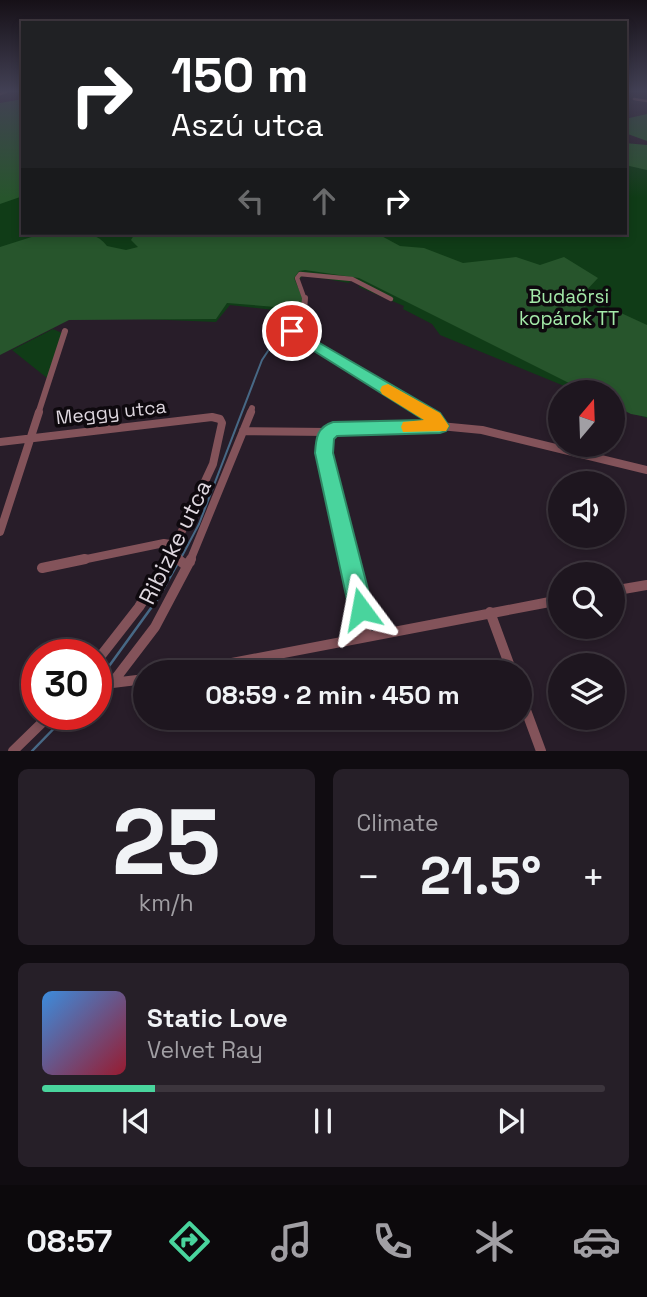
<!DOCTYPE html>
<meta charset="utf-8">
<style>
:root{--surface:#1e161f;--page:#261f28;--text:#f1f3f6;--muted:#a19fa4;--line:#3c353d;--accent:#49d49d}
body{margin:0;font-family:"Space Grotesk",sans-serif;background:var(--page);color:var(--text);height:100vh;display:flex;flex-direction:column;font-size:26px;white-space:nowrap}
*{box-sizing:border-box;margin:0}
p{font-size:23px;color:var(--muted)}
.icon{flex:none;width:38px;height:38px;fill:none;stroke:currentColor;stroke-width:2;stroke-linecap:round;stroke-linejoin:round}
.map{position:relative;height:751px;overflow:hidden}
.drawer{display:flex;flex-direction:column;gap:18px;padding:18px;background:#100c11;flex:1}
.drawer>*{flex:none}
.banner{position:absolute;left:21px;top:21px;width:606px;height:214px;border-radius:0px;box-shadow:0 4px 10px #0003,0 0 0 2px var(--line);background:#202124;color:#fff;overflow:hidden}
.needle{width:46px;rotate:19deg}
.fabs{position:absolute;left:548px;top:380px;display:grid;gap:14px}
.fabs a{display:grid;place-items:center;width:77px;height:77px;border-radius:50%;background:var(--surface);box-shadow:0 4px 10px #0003,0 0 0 2px var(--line);font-size:35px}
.speed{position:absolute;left:21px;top:639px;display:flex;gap:14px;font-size:35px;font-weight:700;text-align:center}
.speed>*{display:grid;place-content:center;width:91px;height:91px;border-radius:50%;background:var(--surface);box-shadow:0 4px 10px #0003,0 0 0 2px var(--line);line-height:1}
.speed .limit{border:10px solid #d22;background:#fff;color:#111}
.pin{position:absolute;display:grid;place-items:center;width:60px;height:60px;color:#fff;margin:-30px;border:4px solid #fff;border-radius:50%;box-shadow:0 2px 7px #0007}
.me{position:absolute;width:77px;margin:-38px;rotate:347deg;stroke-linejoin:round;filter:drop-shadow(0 0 5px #0008)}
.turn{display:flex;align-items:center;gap:24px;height:147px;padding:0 35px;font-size:32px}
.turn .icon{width:91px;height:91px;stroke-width:2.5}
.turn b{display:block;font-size:49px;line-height:60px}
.lanes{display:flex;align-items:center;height:66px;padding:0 35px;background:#0003;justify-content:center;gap:35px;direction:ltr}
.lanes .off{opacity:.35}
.big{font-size:52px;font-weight:700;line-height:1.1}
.drawer .tile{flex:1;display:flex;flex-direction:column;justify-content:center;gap:10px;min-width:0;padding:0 24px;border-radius:10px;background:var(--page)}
.drawer .dial{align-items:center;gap:0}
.dial b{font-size:91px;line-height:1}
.song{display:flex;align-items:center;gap:21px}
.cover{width:84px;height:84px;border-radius:10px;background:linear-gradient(135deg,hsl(210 70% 55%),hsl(350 70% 35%))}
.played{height:7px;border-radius:4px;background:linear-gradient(90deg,var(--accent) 20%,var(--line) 20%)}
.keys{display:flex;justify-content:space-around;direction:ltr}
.heat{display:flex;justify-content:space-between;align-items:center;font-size:38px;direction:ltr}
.drawer .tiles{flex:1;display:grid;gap:18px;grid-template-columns:1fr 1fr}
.tile:last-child{grid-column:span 2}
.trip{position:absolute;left:133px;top:660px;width:399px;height:70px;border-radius:35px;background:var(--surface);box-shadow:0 4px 10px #0003,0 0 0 2px var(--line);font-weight:700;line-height:70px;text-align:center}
.tab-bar{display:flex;height:112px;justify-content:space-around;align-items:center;background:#0c090c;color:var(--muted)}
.tab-bar .icon{width:49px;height:49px}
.tab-bar .active{color:var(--accent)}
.tab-bar b{font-size:32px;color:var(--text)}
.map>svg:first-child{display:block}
.green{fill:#103c17}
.forest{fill:#27552c}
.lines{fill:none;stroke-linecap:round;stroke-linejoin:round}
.stream-far1{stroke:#476885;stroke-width:2}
.stream{stroke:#476885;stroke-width:2.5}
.minor-far4{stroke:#83535a;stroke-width:2.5}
.minor-far3{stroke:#83535a;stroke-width:4.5}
.minor-far2{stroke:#83535a;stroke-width:6}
.minor-far1{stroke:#83535a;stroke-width:8}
.minor{stroke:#83535a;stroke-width:10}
.route{fill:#49d49d;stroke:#2f8a66;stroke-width:2}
.slow{fill:#f59e0b}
.labels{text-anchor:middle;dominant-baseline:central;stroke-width:7;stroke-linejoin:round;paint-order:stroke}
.park-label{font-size:19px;fill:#a4eaa9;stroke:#0e090e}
.street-label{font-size:19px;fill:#ded7df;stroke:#0e090e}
.near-street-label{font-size:23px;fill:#ded7df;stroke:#0e090e}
</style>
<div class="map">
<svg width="647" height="751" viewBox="0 0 647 751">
<rect width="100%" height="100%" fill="#281d29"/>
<path class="green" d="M23,100V233H625V147H647V418L620,409L612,392H579L440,335L432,324L403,309L404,306L359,287L361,284L351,280L349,283L303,275L300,279L295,278L304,306L300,313L230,305L216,322L71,316L0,349V105Z
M53,329L62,333L47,378L12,350Z"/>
<path class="forest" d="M23,99V196L0,204V103Z
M647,114V141L625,133V119Z
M625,143L647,145V170L625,165Z
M44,233C66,233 93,227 107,246L126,250L138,247L131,240L134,235L144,233H376L400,246L424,248L463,263L516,257L540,265L564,257L598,278L583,294L586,310L621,313L647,325V417L631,414L613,405L612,392H587L359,278L305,270L299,271L294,278L303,299L301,309L227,303L216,319L69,320L0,355V247Z"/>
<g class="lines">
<path class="stream-far1" d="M181,558L199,524L262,360L292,315"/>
<path class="stream" d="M99,680L159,597L178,563
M32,751L68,714"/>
<path class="minor-far4" d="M0,94L6,92
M634,99L647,101"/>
<path class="minor-far3" d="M305,300L297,278L300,274L352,279L391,299"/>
<path class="minor-far2" d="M305,298L304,310L292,331L427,414
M38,414L65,331
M250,414L252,408"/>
<path class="minor-far1" d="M424,412L440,426
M243,431L328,432L347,428L440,426L482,430L647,470
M328,432L324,453L349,561
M0,442L212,417L220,419L222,423L213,464L168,561
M0,532L39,412
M77,561L164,543L170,544L180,561
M190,561L251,412"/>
<path class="minor" d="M178,559L184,564L190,562
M349,559L367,635
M42,568L85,559
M612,591L647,585
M490,612L512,672
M96,662L139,607L169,559
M185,672L560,600
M113,682L155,627L191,559
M96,685L145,679
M520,694L541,751
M13,751L51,714"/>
</g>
<linearGradient id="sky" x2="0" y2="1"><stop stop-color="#161017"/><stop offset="0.46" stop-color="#424054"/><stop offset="1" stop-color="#424054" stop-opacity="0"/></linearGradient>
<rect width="647" height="198" fill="url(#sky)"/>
<path class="route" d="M292,327L440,413L449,426L446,431L440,433L337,436L334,439L333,453L373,609L370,617L361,621L353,617L349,609L315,453C316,438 317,427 333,422L424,420L287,334L285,331Z"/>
<path class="slow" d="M388,384L440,413L449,426L446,431L403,432L401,427L403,422L424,420L382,394L380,390L382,386Z"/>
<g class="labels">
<g class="park-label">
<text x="569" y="296">Budaörsi<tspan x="569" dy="22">kopárok TT</tspan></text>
</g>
<g class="street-label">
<text transform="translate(111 412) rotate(-6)">Meggy utca</text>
</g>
<g class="near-street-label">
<text transform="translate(175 542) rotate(-64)">Ribizke utca</text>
</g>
</g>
</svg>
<div class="fabs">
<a><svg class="needle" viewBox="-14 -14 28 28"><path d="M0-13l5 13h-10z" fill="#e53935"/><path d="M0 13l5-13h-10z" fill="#a19fa4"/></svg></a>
<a><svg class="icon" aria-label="sound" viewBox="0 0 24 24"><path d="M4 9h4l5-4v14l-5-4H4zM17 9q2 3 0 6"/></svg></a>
<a><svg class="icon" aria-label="search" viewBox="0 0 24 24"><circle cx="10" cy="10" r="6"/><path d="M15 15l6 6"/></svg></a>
<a><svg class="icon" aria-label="layers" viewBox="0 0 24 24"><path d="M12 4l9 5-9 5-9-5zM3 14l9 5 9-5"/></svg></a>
</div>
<div class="speed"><div class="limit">30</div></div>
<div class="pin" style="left:292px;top:331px;background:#d93025"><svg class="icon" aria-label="arrive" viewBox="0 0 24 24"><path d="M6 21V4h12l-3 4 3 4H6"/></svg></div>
<svg class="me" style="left:361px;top:609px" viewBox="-20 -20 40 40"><path d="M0-17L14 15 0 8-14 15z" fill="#49d49d" stroke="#fff" stroke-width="4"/></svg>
<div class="trip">08:59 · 2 min · 450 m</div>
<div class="banner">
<div class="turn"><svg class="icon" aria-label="right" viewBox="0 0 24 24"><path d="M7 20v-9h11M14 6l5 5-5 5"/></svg><div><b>150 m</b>Aszú utca</div></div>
<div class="lanes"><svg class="icon off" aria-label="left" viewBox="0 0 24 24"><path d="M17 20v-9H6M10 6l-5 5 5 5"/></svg><svg class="icon off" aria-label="ahead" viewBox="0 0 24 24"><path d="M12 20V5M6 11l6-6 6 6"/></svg><svg class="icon" aria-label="right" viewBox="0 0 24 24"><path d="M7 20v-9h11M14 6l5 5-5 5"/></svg></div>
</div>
</div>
<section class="drawer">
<div class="tiles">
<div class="tile dial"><b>25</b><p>km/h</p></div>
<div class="tile"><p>Climate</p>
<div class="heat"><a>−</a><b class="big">21.5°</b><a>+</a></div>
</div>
<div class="tile">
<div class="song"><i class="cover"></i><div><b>Static Love</b><p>Velvet Ray</p></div></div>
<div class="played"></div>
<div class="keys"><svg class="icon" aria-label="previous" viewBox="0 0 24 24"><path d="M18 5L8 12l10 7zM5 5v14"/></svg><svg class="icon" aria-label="pause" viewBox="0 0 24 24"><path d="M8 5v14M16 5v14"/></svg><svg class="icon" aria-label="next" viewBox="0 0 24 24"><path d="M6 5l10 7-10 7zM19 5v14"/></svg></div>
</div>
</div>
</section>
<nav class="tab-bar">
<b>08:57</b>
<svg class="icon active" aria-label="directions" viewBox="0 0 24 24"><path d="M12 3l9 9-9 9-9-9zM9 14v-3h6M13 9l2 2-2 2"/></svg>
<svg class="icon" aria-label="music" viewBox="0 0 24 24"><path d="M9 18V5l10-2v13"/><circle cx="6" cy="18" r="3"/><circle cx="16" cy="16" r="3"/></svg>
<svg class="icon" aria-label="phone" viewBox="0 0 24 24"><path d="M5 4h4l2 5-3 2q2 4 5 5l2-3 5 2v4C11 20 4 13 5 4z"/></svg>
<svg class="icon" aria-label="climate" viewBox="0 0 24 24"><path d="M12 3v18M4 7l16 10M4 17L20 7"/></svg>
<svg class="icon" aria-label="car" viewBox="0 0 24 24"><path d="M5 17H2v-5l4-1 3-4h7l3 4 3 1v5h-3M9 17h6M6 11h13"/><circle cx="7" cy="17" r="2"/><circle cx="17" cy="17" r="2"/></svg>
</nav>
